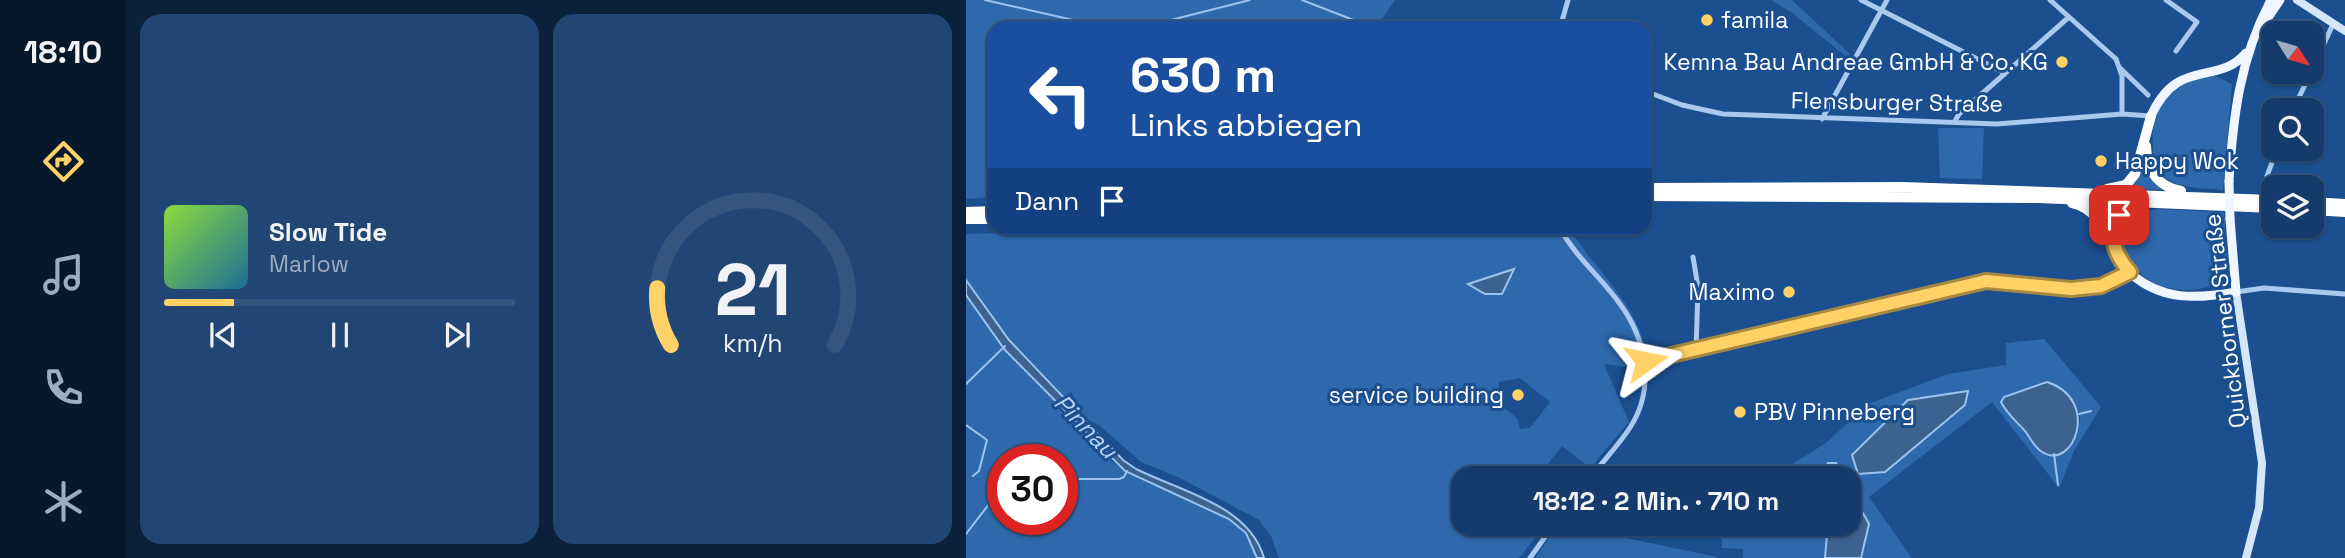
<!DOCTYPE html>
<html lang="de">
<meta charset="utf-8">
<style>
:root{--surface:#143b6b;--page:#214673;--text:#f1f3f6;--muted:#9dadc1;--line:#33557e;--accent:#ffd166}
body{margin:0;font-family:"Space Grotesk",sans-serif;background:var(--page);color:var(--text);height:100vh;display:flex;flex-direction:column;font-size:26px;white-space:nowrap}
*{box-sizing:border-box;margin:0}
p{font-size:23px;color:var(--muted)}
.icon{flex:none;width:38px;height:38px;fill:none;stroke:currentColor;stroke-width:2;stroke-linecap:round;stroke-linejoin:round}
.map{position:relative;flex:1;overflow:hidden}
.side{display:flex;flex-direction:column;gap:14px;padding:14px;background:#0b203b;width:840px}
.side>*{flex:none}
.banner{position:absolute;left:21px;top:21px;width:665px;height:214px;border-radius:21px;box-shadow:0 2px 5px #0004,0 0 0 2px var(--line);background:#1a4fa0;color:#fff;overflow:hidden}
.needle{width:46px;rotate:127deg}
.tools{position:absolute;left:1295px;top:21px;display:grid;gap:14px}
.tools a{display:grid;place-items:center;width:63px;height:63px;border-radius:14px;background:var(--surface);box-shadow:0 2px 5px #0004,0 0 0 2px var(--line);font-size:35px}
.speed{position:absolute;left:21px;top:444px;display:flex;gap:14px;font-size:35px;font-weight:700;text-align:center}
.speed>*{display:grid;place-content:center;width:91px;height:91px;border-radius:50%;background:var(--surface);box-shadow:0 2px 5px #0004,0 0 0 2px var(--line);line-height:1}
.speed .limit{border:10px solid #d22;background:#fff;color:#111}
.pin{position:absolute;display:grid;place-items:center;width:60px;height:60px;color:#fff;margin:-30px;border-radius:14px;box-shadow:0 4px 10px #0006}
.me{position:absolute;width:77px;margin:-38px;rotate:78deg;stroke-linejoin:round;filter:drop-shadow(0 0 5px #0008)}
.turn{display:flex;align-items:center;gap:24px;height:147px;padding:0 28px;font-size:32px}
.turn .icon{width:91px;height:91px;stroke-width:2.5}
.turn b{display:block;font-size:49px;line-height:60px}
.then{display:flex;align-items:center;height:66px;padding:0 28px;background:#0003;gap:14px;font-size:26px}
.side .tile{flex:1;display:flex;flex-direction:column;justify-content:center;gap:10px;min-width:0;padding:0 24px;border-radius:21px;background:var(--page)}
.side .dial{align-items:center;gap:0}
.dial svg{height:182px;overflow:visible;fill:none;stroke:var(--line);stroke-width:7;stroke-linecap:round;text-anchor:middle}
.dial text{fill:var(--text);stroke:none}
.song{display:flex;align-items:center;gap:21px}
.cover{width:84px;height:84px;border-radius:10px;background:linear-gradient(135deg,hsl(90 70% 55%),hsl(200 70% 35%))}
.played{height:7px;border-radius:4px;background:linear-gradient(90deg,var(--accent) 20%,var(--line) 20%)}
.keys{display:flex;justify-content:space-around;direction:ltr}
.side .tiles{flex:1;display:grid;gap:14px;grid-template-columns:repeat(2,1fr)}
.trip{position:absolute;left:485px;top:466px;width:410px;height:70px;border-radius:21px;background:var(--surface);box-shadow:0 2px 5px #0004,0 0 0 2px var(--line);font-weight:700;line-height:70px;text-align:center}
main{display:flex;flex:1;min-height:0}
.tabs{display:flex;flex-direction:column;width:126px;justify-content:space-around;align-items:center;background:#08182b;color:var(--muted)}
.tabs .icon{width:49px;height:49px}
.tabs .on{color:var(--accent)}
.tabs b{font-size:32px;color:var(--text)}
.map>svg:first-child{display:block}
.green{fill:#2e69ad;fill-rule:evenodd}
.water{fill:#3c6290;stroke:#9cc4f0;stroke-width:2}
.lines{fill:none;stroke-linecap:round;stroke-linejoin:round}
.stream{stroke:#9cc4f0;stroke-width:2}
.street{stroke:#a9c9ee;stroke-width:5}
.secondary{stroke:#d6e6fa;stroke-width:8}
.primary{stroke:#f0f6ff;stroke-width:9}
.highway{stroke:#fff;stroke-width:10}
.primary-bridge{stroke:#f0f6ff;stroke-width:9}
.route-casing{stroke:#a68842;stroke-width:18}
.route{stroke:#ffd166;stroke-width:12}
.poi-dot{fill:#ffd166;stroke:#1b4f8f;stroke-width:2.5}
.labels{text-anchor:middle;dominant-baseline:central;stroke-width:6;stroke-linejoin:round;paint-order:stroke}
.poi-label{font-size:23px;fill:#fff;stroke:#1b4f8f;text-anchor:start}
.street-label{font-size:23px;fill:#fff;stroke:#1b4f8f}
.water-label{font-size:24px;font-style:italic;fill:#b5d3f5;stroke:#1b4f8f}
</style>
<main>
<nav class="tabs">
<b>18:10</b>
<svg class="icon on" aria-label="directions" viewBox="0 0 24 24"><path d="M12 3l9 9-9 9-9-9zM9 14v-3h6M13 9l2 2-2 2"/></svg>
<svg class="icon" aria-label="music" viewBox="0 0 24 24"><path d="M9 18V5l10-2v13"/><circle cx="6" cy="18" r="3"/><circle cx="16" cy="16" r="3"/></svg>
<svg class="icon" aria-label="phone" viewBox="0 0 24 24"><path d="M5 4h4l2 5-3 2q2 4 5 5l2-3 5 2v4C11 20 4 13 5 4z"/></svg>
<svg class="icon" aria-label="climate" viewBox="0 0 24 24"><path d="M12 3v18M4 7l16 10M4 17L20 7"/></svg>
</nav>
<section class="side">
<div class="tiles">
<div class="tile">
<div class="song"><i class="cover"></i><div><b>Slow Tide</b><p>Marlow</p></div></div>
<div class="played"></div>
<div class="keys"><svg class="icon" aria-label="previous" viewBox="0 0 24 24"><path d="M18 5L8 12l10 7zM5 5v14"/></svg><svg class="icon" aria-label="pause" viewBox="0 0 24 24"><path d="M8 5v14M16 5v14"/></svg><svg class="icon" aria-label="next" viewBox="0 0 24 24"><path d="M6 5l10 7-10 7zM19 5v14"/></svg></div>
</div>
<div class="tile dial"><svg viewBox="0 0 100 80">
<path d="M14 69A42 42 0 1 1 86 69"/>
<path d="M14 69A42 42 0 0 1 8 44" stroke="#ffd166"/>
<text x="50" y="56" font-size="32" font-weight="700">21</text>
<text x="50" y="72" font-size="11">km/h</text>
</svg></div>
</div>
</section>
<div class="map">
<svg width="1379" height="558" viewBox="0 0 1379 558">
<rect width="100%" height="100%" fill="#1b4f8f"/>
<path class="green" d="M0,0H429L412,25L419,28H28V197L0,199Z
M805,0H826L885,55L882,58L825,12Z
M1236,75L1249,76L1266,84L1257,190C1236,188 1212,189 1195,175C1189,169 1187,158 1187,150C1184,108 1201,92 1236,75Z
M972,128H1018L1016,179L974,178Z
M1178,159L1197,190L1162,188Z
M1121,206L1160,207L1145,232Z
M1192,209L1258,212L1262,267L1256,282C1208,304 1151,279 1155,222L1167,212Z
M244,228H603C635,279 676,305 684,370L638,364L663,422L624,468L596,446L571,478H497V523H551L569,538L553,558H313L305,536L293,520L214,478L175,462L133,425L115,416L108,407L106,391L89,405C110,425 136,456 160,472C201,497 279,503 291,558H0V234ZM554,378L584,402L564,428L554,429L551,418L533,404V382ZM37,460H96V520H37Z
M1078,339L1135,407L1108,451L1093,488L1026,402L903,497L946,558H895L903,524L877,472L860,469L851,478H804L860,443L902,404L982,374L1040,365V343ZM1081,382C1095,387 1113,403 1114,419C1114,426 1109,435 1107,441L1073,451L1035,402L1038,397ZM954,396L928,461L919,471L904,436L942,400Z
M751,523H862L859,558H777V549L756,548V532Z
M593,524L751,557V558H569Z"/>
<path class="water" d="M548,269L536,294H519L502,284Z
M0,280L43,340L157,460L170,469C214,491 283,505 298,558H291L280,533L263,519L159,471L39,350L0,295Z
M1081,382C1135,399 1108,472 1076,452C1068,447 1064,437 1059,431C1050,421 1041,414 1035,402L1038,397Z
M1002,391L999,405L919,472L892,474L886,455L942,400Z
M862,463H870L879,478H851Z
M882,486L903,524L895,558H859L862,523H882Z"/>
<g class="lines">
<path class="stream" d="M19,0L142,28
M336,0L403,26
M173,28L284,0
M0,384L39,346
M1113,414L1125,411
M0,425L21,440L13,471L7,476
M1088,454L1092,485
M96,479H153L158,477L161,471
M882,482L892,474
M0,534L37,486"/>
<path class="street" d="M895,0L1039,73
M1084,0L1150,59L1156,76V114
M1200,0L1231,22L1210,51
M594,28L602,0
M1154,68L1182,95
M1346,70L1367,24
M679,91L716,105L757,114L1031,124L1156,114L1185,116
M1327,110L1345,72
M856,119L921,0
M989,121L993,114L1103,17
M1301,176L1311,149
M594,228C610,258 635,277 654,304C680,339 689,388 665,426C653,445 637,461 624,478
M727,257L732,287L730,351
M1270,292L1298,288L1379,294
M680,361L1020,281L1105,289L1135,286L1164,273
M564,558L589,523"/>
<path class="secondary" d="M1331,0L1379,31
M1270,292L1296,463L1293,508L1280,558"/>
<path class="primary" d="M1299,22L1314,0
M1185,116C1212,56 1251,87 1280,53
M1263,181C1267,116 1274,58 1305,0
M1164,273C1196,301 1230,299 1270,292L1264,219"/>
<path class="highway" d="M1180,146C1181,170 1190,186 1215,191
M679,188L936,187L1307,200
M1141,189L1160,185L1169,174L1185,116
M679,196L1073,198L1307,208
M1346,202L1379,204
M1106,203C1138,209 1146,251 1164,273
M1346,210L1379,212
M0,212L28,211
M0,219H28
M1148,244C1145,224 1152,208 1174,206"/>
<path class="primary-bridge" d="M1263,181L1264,219"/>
</g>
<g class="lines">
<defs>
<path id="route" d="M680,361L1020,281L1105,289L1135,286L1164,272C1149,255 1141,236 1153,215"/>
</defs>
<use href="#route" class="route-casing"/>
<use href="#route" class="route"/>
</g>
<g class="poi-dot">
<circle cx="741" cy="20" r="7"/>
<circle cx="1096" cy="62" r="7"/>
<circle cx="1135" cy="161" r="7"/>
<circle cx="823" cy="292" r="7"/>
<circle cx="552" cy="395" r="7"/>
<circle cx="774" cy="412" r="7"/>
</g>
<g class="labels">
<g class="poi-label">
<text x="755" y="20">famila</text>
<text x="1082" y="62" text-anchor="end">Kemna Bau Andreae GmbH &amp; Co. KG</text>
<text x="1149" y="161">Happy Wok</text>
<text x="809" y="292" text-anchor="end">Maximo</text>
<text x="538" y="395" text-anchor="end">service building</text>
<text x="788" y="412">PBV Pinneberg</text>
</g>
<g class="street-label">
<text transform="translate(931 102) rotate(1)">Flensburger Straße</text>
<text transform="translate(1259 321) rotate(-97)">Quickborner Straße</text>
</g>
<g class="water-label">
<text transform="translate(120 426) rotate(46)">Pinnau</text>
</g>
</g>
</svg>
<div class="tools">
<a><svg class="needle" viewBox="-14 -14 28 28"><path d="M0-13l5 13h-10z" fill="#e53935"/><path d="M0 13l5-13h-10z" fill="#9dadc1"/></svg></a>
<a><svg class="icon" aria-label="search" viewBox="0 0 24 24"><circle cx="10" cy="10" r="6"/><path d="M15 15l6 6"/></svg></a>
<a><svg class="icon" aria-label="layers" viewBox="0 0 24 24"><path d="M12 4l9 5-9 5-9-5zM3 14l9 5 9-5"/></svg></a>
</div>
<div class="speed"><div class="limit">30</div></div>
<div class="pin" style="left:1153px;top:215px;background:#d93025"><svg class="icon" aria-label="arrive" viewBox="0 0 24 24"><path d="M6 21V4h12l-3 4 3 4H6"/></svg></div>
<svg class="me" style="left:680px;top:361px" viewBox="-20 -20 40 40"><path d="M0-17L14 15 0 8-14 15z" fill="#ffd166" stroke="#fff" stroke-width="4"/></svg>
<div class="trip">18:12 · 2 Min. · 710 m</div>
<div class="banner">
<div class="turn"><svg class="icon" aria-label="left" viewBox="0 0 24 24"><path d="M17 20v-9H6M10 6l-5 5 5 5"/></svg><div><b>630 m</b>Links abbiegen</div></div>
<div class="then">Dann<svg class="icon" aria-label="arrive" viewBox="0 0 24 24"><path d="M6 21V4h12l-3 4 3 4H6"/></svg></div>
</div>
</div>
</main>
